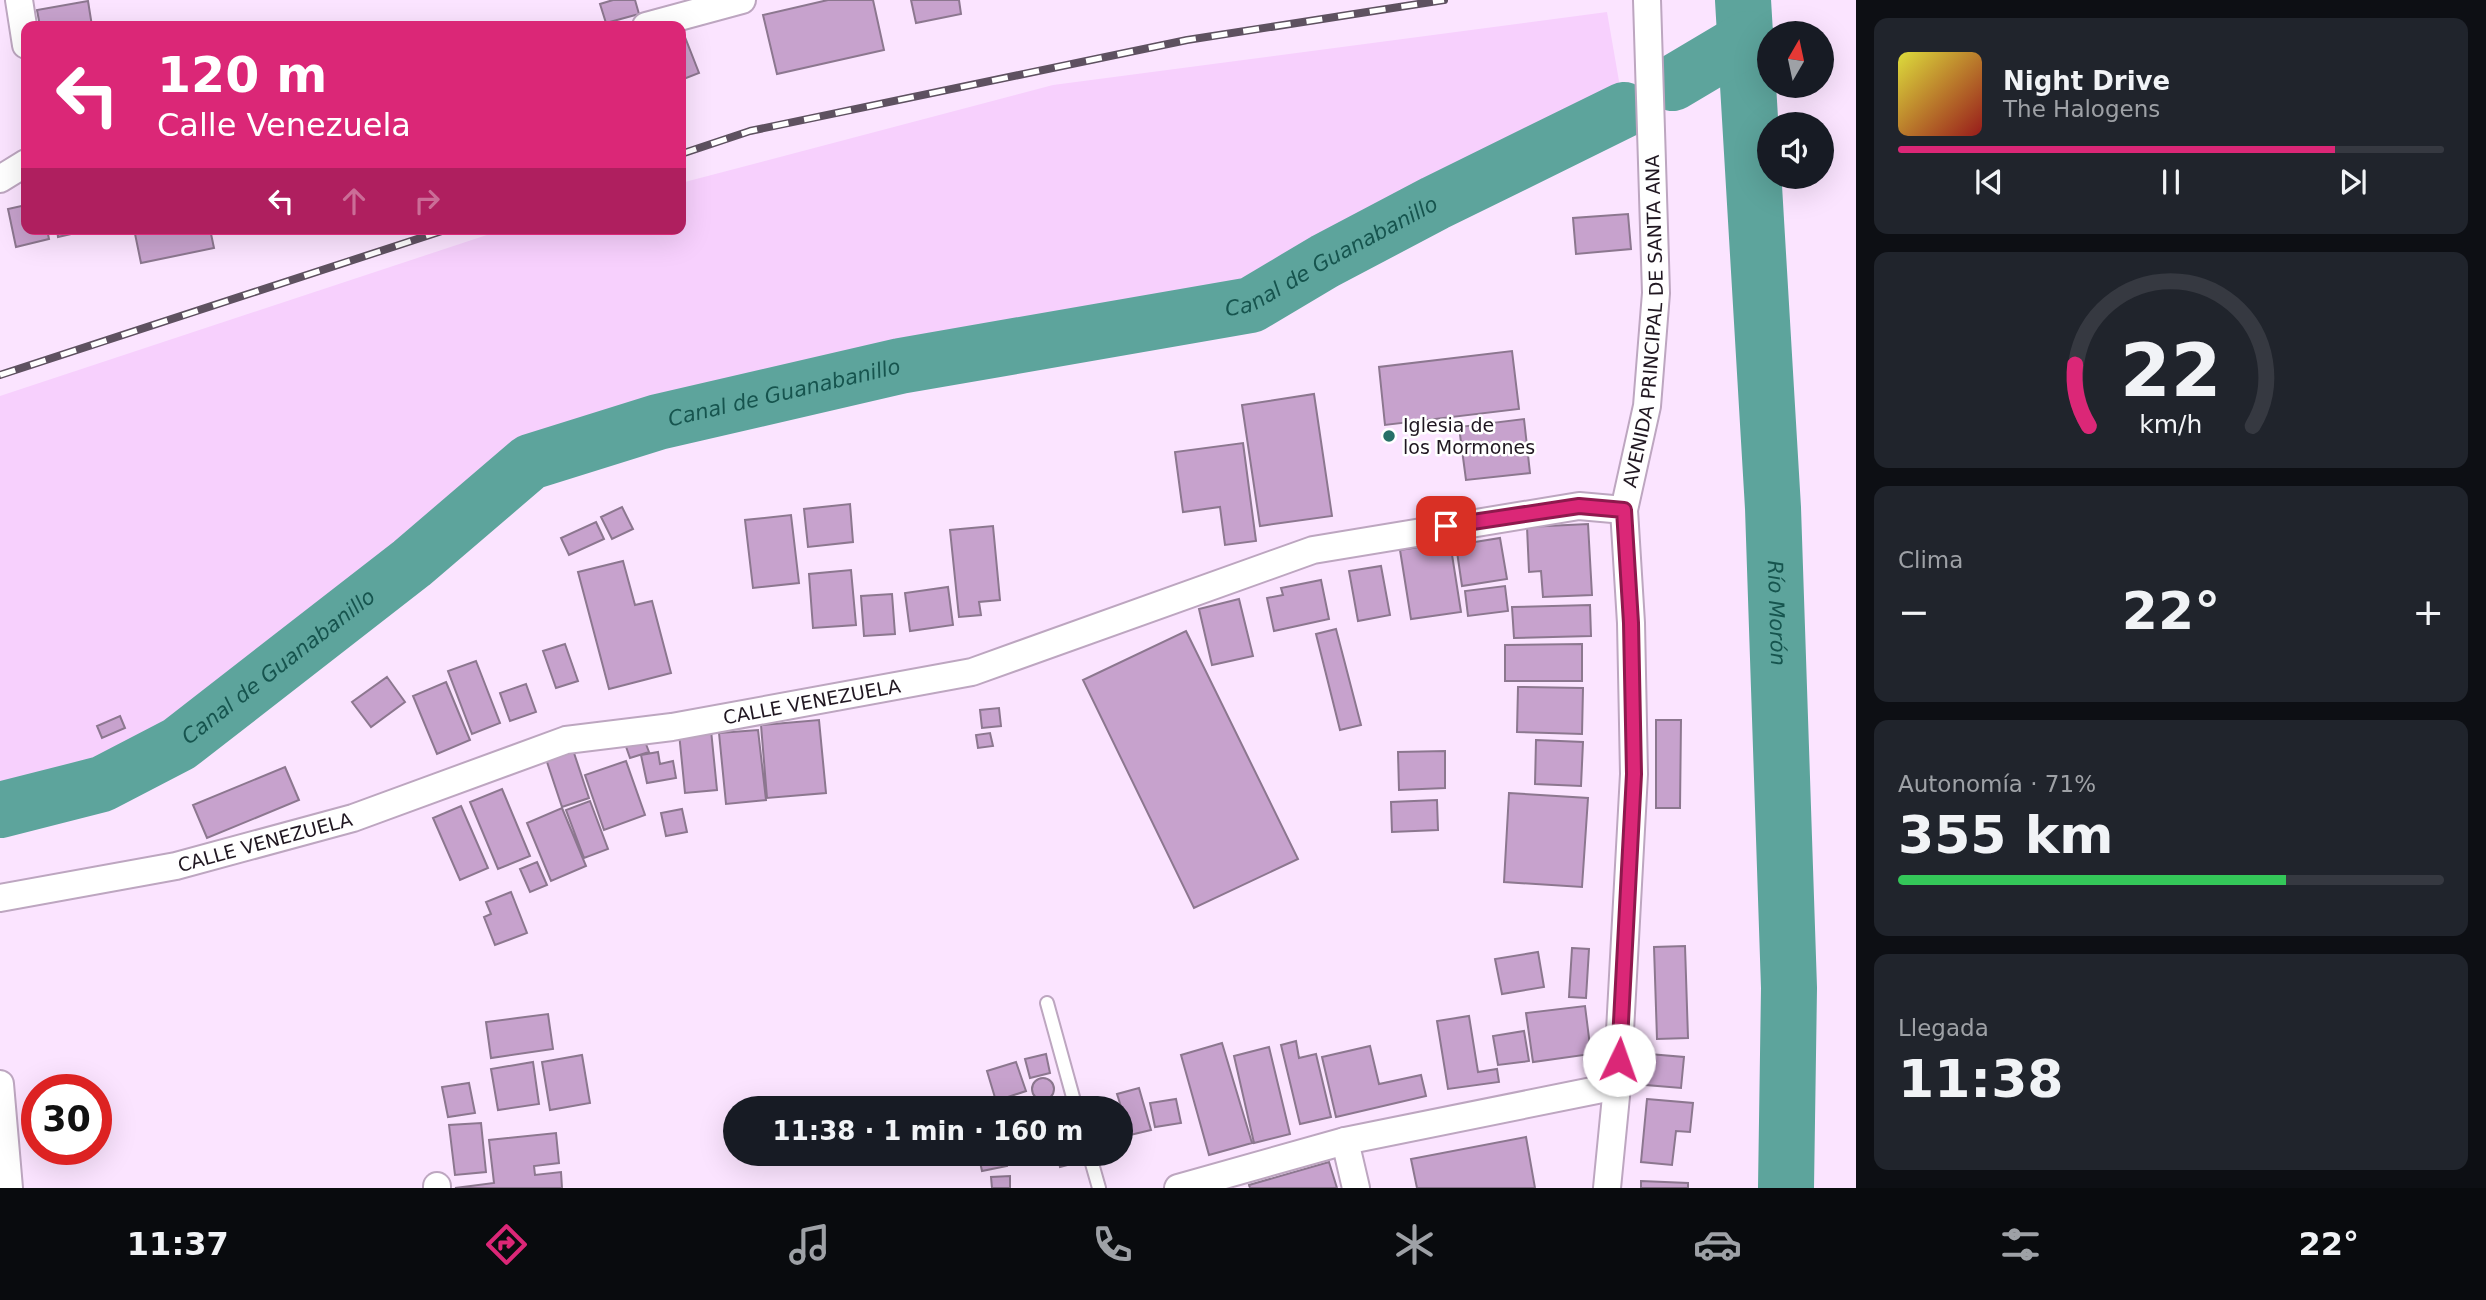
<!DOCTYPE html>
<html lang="es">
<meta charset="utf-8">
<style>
:root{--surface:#171b24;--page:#20242c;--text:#f1f3f6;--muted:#9ea1a6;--line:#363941;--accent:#db2777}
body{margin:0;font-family:"DejaVu Sans",sans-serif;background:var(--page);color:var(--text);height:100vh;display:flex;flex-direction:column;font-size:26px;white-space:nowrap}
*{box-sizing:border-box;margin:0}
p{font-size:23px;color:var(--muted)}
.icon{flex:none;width:38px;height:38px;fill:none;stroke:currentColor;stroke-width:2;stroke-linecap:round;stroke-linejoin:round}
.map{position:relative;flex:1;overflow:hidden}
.side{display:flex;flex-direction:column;gap:18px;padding:18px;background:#0d0f14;width:630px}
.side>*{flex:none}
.hud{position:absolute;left:21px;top:21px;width:665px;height:214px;border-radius:14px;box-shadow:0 7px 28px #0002;background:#db2777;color:#fff;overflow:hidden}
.needle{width:46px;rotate:9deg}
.buttons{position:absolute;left:1757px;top:21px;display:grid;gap:14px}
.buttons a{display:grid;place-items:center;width:77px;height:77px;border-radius:50%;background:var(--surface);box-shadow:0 7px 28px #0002;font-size:35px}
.speed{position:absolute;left:21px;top:1074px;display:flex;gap:14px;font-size:35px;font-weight:700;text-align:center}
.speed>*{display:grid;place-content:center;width:91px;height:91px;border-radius:50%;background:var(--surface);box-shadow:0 7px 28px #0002;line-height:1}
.speed .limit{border:10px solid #d22;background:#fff;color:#111}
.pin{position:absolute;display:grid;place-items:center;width:60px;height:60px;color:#fff;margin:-30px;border-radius:14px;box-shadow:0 4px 10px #0006}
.me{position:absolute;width:77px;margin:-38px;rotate:3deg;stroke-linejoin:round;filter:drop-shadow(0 0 5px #0008)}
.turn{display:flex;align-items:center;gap:24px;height:147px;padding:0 21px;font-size:32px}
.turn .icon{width:91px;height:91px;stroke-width:2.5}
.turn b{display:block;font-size:49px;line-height:60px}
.lanes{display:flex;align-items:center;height:66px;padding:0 21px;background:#0003;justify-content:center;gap:35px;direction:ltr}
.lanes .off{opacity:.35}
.big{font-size:52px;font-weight:700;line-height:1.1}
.side .widget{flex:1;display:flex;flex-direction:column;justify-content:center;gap:10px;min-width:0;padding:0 24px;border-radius:14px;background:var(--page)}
.side .dial{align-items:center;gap:0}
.dial svg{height:182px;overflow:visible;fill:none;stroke:var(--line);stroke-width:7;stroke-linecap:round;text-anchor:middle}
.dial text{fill:var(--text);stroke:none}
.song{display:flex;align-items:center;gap:21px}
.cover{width:84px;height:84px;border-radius:10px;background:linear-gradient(135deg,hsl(60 70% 55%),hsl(0 70% 35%))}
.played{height:7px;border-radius:4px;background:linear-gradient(90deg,var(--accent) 80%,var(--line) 80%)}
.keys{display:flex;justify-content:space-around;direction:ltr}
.heat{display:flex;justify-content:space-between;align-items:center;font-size:38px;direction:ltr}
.charge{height:10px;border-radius:5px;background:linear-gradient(90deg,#34c759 71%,var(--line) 0)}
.trip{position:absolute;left:723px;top:1096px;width:410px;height:70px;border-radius:35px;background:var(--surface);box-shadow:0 7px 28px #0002;font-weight:700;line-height:70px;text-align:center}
.menu{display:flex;height:112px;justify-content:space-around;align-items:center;background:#090b0e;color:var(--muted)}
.menu .icon{width:49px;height:49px}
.menu .current{color:var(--accent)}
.menu b{font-size:32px;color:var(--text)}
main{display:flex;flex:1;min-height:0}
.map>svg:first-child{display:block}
.green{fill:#f7d0fd}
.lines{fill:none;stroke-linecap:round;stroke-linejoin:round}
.river{stroke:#5da49c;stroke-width:56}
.building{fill:#c7a2cd;stroke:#8c778f;stroke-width:2}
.lane-casing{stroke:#bda6c0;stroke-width:16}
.street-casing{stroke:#bda6c0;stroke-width:30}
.lane{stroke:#fff;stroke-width:12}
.street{stroke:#fff;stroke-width:26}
.rail-casing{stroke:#5e5160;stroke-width:8}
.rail{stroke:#fff;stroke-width:5;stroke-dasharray:16;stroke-linecap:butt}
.route-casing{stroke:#8e194d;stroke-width:18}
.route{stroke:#db2777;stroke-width:12}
.poi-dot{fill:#276f68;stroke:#fff;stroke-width:2.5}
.labels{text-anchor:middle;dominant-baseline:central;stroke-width:5;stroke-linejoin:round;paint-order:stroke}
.street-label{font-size:19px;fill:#201721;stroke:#fff}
.poi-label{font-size:19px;fill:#201721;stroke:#fff;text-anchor:start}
.water-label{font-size:21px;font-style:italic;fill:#16544e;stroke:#fff}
</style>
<main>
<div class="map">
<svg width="1856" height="1188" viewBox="0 0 1856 1188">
<rect width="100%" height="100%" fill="#fbe4ff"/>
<path class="green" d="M1607,12L1624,110L1251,305L900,366L530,462L412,563L179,744L102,784L0,810V396L505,229H681V183L1053,85Z"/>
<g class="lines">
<g class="river">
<path id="s1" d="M1743,0L1773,508L1789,988L1786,1188"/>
<path d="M1673,83L1747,39"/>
<path id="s2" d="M0,810L102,784L179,744L412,563L530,462L658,422L900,366L1251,305L1325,261L1435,203L1624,110"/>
</g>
</g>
<path class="building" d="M613,0H635L639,14L606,23L600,4Z
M828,0H873L884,50L777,74L763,15Z
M911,0H959L961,14L916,23Z
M88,1L92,26H40L37,10Z
M683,32L699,73L681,80V33Z
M26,205V229H47L49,239L16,247L8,209Z
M1628,214L1631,249L1576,254L1573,218Z
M57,229H93L58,237Z
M134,229H210L214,248L141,263Z
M1512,351L1519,409L1385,425L1379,367Z
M1314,394L1332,516L1260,526L1242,405Z
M1524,419L1530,473L1466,480L1459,427Z
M1243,443L1256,541L1225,545L1220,507L1183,512L1175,452Z
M850,504L853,542L808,547L804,509Z
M622,507L633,529L612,539L601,517Z
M791,515L799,583L753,588L745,520Z
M596,522L604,539L569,555L561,538Z
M1588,524L1592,595L1543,597L1541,571L1529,572L1527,527Z
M993,526L1000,600L979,602L981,615L959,617L950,530Z
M1500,538L1507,579L1462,586L1456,545Z
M1450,542L1461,612L1411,619L1400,550Z
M623,561L635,605L652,601L671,673L609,689L578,572Z
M1381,566L1390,615L1358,621L1349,571Z
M851,570L856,625L813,628L809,574Z
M1321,580L1329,619L1274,631L1267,598L1283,595L1281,588Z
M1505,586L1508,611L1468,616L1465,591Z
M948,587L953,625L910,631L905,593Z
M892,594L895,634L864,636L861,596Z
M1239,599L1253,656L1212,665L1199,609Z
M1590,605L1591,636L1514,638L1512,607Z
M1336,629L1361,725L1340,730L1316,634Z
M1186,631L1298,859L1194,908L1083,680Z
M565,644L578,681L556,688L543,651Z
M1582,644V681H1505V645Z
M476,661L500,723L472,734L448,671Z
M387,677L405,702L371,727L352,702Z
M446,682L470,740L437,754L413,696Z
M526,684L536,712L510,721L500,693Z
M1518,687L1583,688L1582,734L1517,732Z
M999,708L1001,726L982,728L980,710Z
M120,716L125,728L102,738L97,726Z
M819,720L826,793L767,798L761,725Z
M1656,720H1681L1680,808H1656Z
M711,730L717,790L685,793L679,733Z
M758,730L766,800L726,804L719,733Z
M641,731L649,752L630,758L623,738Z
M990,733L993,746L978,748L976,735Z
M1536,740L1583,742L1581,786L1535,784Z
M573,750L589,798L562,807L546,759Z
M1445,751V788L1399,790L1398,752Z
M658,752L660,764L673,761L676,778L647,783L641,755Z
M626,761L645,815L604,830L585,775Z
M285,767L299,800L207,838L193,805Z
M502,789L530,856L498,869L470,802Z
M1509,793L1588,798L1582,887L1504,882Z
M1437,800L1438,830L1392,832L1391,802Z
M590,801L608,849L584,858L566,810Z
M461,806L488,868L460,880L433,818Z
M562,808L586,866L551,881L527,823Z
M682,809L687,832L666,836L661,813Z
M537,862L547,885L530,892L520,869Z
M511,892L527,933L495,945L484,917L491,914L486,902Z
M1685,946L1688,1038L1657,1039L1654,947Z
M1572,948L1589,949L1586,998L1569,997Z
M1538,952L1544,987L1502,994L1495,959Z
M1585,1006L1591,1054L1533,1062L1526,1013Z
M548,1014L553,1049L491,1058L486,1022Z
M1469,1016L1478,1072L1497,1069L1499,1082L1448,1089L1437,1021Z
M1524,1031L1529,1061L1498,1065L1493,1036Z
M1296,1041L1299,1058L1316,1054L1331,1117L1300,1124L1281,1045Z
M1222,1043L1252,1143L1209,1155L1181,1055Z
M1370,1046L1379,1084L1421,1075L1426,1096L1336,1117L1322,1057Z
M1269,1047L1290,1134L1254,1143L1234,1056Z
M1046,1054L1050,1073L1030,1078L1025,1059Z
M1649,1054L1684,1057L1681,1088L1646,1085Z
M582,1055L590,1103L550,1110L542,1062Z
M533,1062L539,1104L498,1110L491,1069Z
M1016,1062L1026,1091L996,1101L987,1071Z
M1032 1089a11 11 0 1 1 22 0a11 11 0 1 1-22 0Z
M469,1083L475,1113L448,1117L442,1087Z
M1139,1088L1151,1130L1130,1135L1117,1094Z
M1176,1099L1181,1123L1155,1127L1150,1103Z
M1647,1099L1693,1103L1690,1132L1676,1131L1672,1165L1641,1162Z
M1059,1100L1061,1108H1020Z
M481,1123L486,1172L455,1175L449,1125Z
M556,1133L559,1163L534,1166L535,1175L561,1172L562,1188H455L494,1183L489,1140Z
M1526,1137L1535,1188H1417L1411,1159Z
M978,1153H1005L1007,1166L982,1171Z
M1010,1153H1033L1035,1160L1012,1164Z
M1057,1153H1073L1075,1163L1060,1167Z
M1329,1162L1337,1188H1250L1249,1185Z
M1010,1176V1188H992L991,1177Z
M1641,1181L1688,1183V1188H1641Z"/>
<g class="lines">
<defs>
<path id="lane" d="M1047,1003L1076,1108
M1089,1153L1099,1188"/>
<g id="street">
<path d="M19,0L26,45"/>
<path d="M646,26L742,0"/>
<path d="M0,179L26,163"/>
<path id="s3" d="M0,898L176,866L353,818L566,740L672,727L972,672L1313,550L1579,506L1624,510"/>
<path d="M0,1084L9,1188"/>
<path d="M1345,1141L1356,1188"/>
<path d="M437,1186V1188"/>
<path d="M1178,1188L1345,1141L1617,1086"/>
<path id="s4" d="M1607,1188L1617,1086L1634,774L1631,623L1624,510L1647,406L1656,293L1647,0"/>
</g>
</defs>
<use href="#lane" class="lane-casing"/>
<use href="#street" class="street-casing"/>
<use href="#lane" class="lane"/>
<use href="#street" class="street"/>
<defs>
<path id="rail" d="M681,154L750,131L1187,40L1444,0
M0,375L448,229"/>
</defs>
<use href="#rail" class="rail-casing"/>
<use href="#rail" class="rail"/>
</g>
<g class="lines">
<defs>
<path id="route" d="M1446,526L1579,506L1624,510L1631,623L1634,774L1619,1060"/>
</defs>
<use href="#route" class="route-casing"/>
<use href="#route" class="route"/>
</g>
<circle class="poi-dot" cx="1389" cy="436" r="7"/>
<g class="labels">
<g class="street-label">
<text stroke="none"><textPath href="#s4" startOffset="870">AVENIDA PRINCIPAL DE SANTA ANA</textPath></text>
<text stroke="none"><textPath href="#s3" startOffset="838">CALLE VENEZUELA</textPath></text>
<text stroke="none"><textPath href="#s3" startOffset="271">CALLE VENEZUELA</textPath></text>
</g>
<g class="poi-label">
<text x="1403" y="425">Iglesia de<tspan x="1403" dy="22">los Mormones</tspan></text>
</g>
<g class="water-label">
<text stroke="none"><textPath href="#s2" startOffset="1474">Canal de Guanabanillo</textPath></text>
<text stroke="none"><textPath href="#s2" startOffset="906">Canal de Guanabanillo</textPath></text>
<text stroke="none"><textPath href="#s1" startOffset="614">Río Morón</textPath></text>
<text stroke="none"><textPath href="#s2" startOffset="318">Canal de Guanabanillo</textPath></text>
</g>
</g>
</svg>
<div class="buttons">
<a><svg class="needle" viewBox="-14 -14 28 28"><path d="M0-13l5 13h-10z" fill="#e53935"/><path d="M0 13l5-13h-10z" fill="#9ea1a6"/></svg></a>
<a><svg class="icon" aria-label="sound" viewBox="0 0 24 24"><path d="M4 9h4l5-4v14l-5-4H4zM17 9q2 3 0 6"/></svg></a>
</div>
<div class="speed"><div class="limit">30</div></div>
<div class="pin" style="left:1446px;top:526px;background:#d93025"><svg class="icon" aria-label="arrive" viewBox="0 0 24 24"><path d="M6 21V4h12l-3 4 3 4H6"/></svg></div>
<svg class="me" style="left:1619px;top:1060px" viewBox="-20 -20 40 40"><circle r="19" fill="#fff"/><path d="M0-13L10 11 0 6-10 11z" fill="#db2777"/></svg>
<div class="trip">11:38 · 1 min · 160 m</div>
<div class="hud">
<div class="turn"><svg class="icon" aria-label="left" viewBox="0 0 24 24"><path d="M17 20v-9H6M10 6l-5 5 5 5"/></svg><div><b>120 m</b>Calle Venezuela</div></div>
<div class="lanes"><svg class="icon" aria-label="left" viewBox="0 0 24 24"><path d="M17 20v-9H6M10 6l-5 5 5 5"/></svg><svg class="icon off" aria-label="ahead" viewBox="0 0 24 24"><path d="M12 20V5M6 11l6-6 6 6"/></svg><svg class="icon off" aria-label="right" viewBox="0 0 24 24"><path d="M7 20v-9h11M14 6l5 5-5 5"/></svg></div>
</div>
</div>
<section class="side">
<div class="widget">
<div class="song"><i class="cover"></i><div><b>Night Drive</b><p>The Halogens</p></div></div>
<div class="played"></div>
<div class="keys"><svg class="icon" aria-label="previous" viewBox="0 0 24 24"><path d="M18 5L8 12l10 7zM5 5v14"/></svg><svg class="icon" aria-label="pause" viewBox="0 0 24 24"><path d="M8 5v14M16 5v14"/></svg><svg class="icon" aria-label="next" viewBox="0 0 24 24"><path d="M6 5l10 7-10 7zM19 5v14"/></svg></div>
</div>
<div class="widget dial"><svg viewBox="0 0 100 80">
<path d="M14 69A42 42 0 1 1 86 69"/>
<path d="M14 69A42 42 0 0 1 8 42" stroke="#db2777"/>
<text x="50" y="56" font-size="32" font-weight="700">22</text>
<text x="50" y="72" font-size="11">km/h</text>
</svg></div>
<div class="widget"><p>Clima</p>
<div class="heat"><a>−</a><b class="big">22°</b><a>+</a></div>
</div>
<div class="widget"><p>Autonomía · 71%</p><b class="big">355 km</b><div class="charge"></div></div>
<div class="widget"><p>Llegada</p><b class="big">11:38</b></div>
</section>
</main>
<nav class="menu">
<b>11:37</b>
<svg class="icon current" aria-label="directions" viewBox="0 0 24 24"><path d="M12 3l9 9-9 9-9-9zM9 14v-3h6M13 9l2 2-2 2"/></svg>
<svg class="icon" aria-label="music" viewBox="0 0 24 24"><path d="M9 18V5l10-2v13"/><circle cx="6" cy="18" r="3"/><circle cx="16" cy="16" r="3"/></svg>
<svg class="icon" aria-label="phone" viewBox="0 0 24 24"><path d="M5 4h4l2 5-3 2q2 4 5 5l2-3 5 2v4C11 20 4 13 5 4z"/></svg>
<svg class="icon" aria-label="climate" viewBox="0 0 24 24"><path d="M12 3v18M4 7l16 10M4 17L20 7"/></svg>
<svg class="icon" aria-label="car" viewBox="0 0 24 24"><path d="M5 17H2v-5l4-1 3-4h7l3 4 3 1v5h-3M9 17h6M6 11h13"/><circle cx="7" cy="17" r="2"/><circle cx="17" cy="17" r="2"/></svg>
<svg class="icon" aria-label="filters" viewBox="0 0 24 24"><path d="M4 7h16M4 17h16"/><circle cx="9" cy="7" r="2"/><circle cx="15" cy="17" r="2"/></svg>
<b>22°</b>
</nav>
